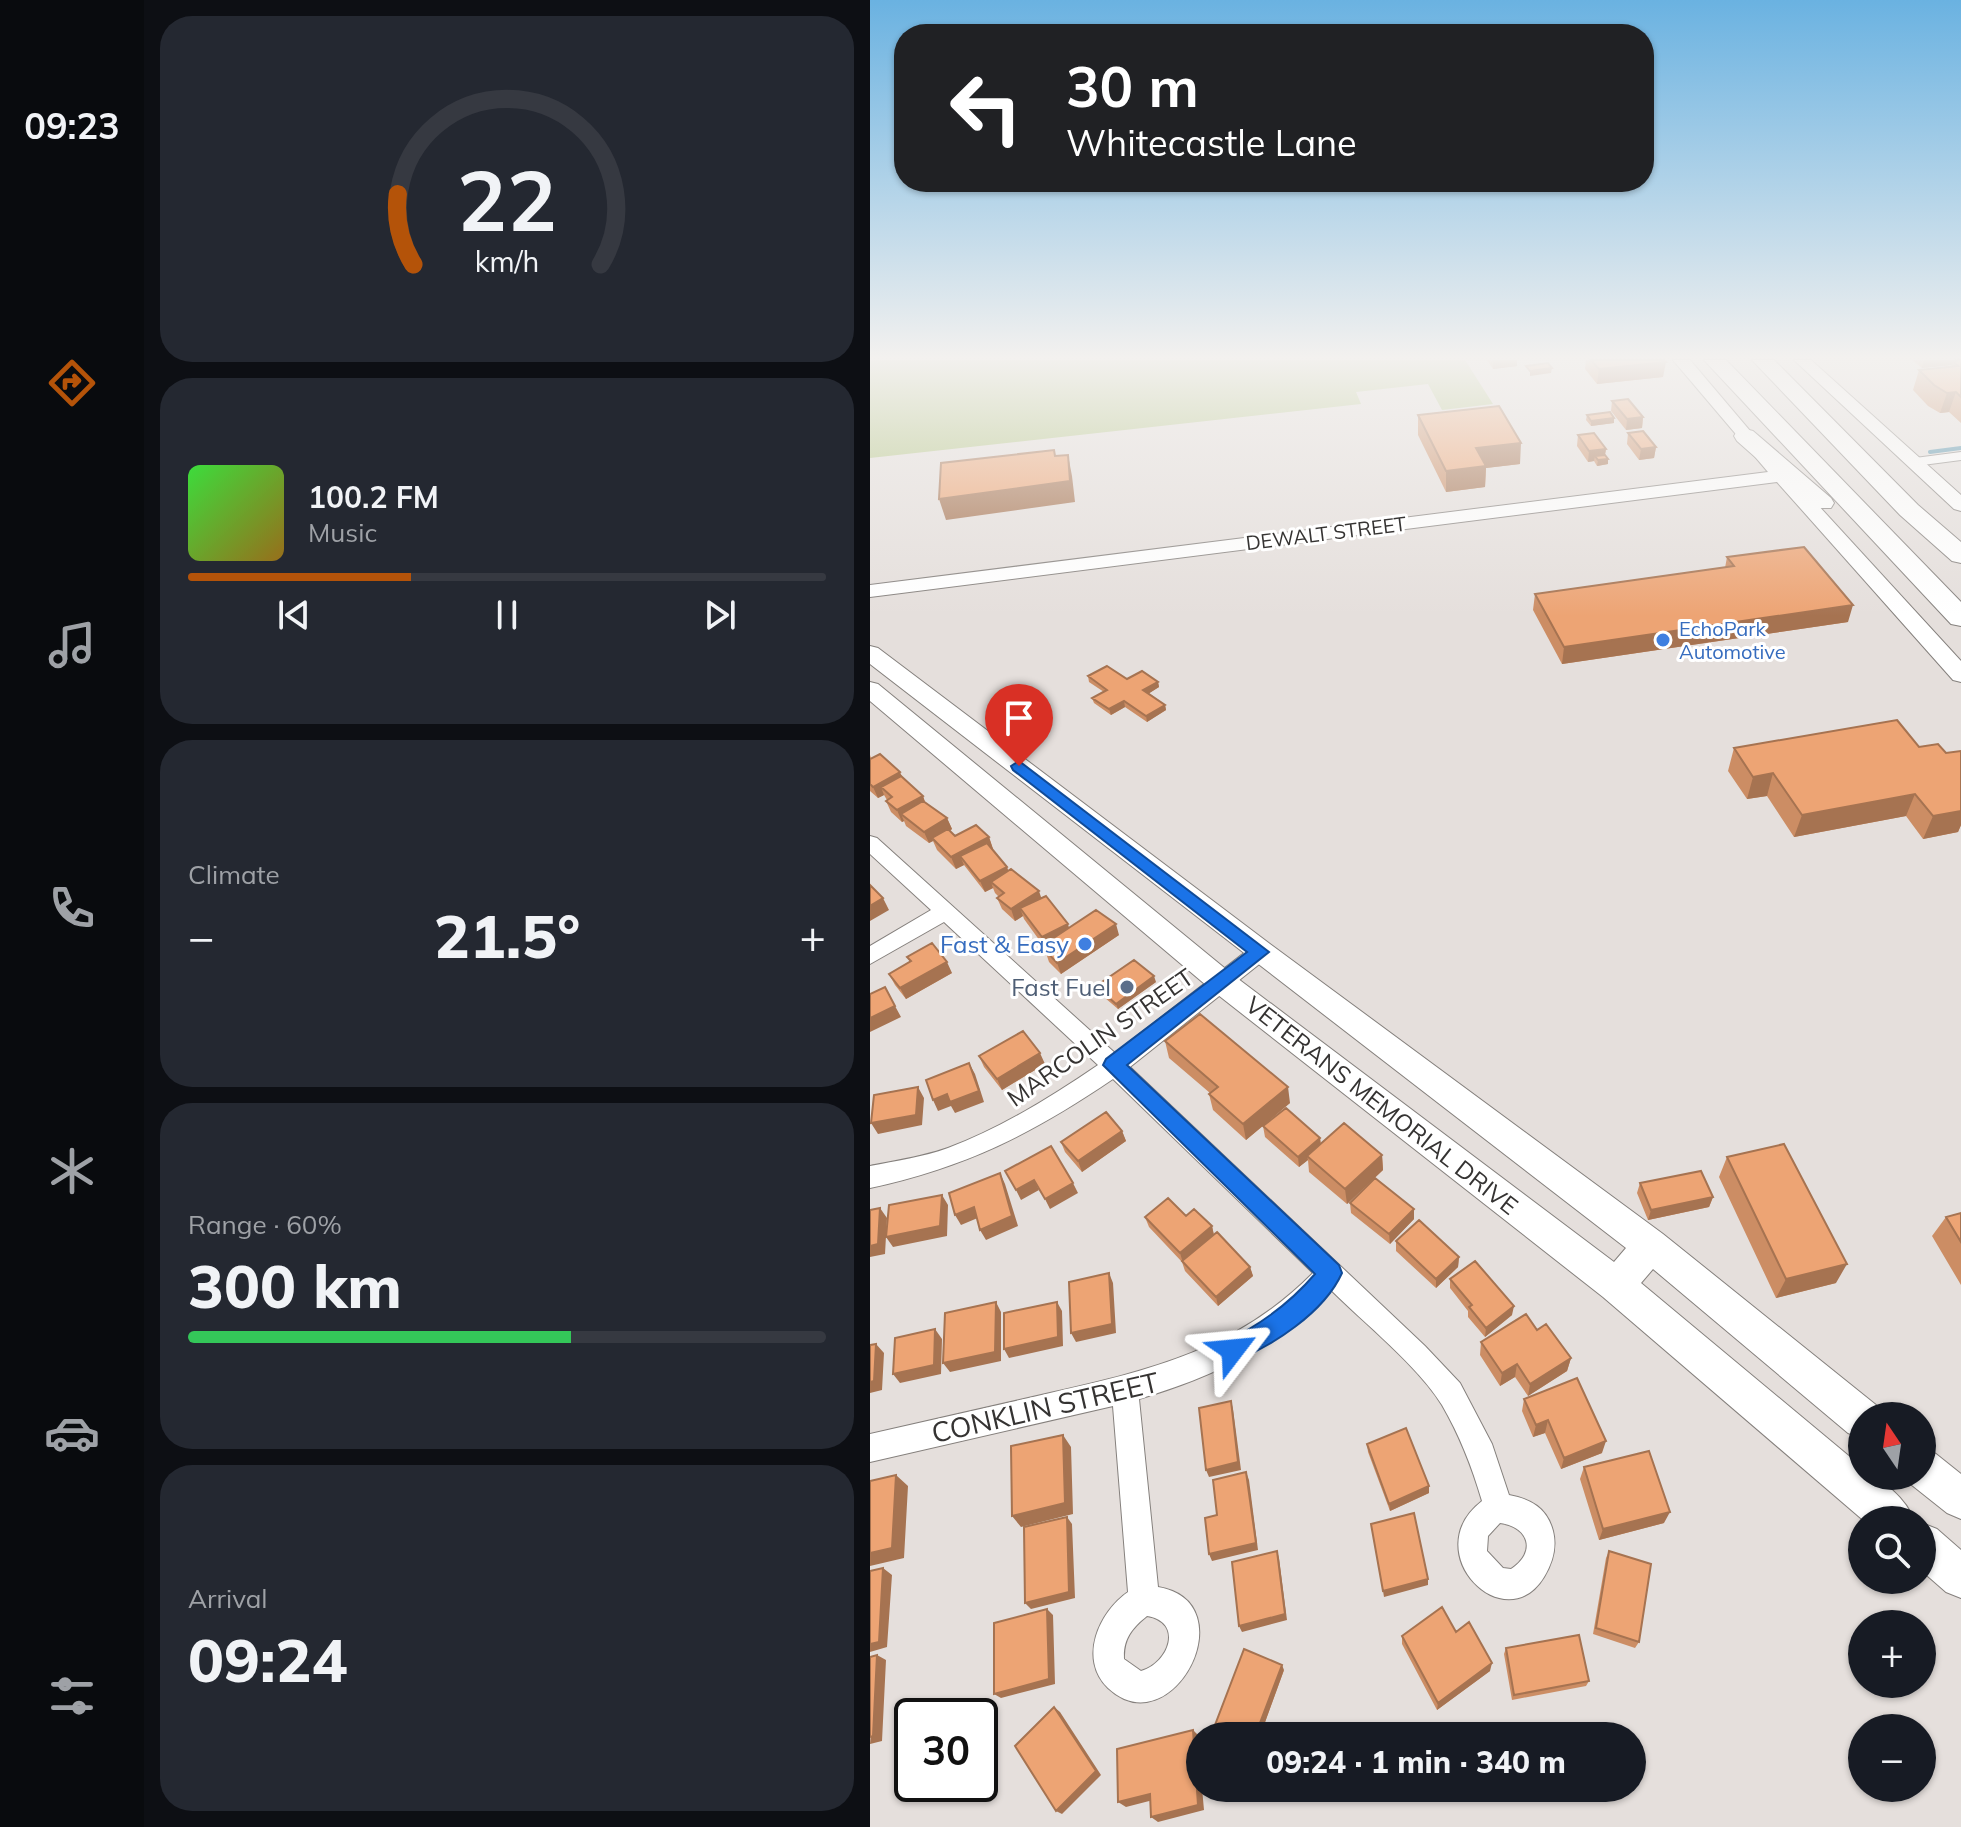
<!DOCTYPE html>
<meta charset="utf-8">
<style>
:root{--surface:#171b24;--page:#242831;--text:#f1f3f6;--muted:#9ea1a6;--line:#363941;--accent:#b45309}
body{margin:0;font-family:Mulish,sans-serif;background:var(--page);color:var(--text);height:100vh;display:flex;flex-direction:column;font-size:30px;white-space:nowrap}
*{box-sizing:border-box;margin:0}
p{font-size:26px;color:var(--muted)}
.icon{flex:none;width:44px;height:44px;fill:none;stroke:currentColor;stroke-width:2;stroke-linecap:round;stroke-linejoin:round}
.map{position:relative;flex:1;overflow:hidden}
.sheet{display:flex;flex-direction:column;gap:16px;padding:16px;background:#0d0f14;width:726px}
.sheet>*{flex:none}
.banner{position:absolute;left:24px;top:24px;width:760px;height:168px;border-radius:32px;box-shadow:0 2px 6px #0004;background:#202124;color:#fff;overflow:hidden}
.needle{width:52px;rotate:347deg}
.buttons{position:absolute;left:978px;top:1402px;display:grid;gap:16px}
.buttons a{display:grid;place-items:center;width:88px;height:88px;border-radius:50%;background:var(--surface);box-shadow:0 2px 6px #0004;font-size:40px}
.speed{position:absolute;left:24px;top:1698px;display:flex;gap:16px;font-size:40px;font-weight:700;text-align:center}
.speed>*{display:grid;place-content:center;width:104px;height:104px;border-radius:50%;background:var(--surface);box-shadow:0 2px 6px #0004;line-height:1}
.speed .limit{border:4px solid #111;border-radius:12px;background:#fff;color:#111}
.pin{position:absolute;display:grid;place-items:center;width:68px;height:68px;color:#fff;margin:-82px -34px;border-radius:50% 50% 50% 0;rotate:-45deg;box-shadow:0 0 8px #0007}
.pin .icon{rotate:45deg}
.me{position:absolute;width:88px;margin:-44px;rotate:61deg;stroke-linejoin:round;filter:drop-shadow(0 0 6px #0008)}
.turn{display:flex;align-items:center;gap:28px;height:168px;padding:0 40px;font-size:36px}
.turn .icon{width:104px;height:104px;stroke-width:2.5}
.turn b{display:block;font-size:56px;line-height:68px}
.big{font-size:60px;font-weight:800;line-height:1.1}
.sheet .tile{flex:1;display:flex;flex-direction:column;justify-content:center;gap:12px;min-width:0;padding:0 28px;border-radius:32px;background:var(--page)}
.sheet .dial{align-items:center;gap:0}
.dial svg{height:208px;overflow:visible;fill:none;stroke:var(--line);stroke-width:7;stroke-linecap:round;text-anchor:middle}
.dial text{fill:var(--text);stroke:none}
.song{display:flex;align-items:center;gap:24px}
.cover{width:96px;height:96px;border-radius:12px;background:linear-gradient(135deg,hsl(120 70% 55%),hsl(40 70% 35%))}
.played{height:8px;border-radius:4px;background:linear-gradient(90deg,var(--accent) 35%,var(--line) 35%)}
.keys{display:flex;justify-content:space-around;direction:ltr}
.heat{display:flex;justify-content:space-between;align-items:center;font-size:44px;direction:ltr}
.charge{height:12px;border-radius:6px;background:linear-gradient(90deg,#34c759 60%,var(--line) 0)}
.trip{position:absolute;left:316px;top:1722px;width:460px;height:80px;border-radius:40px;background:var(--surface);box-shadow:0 2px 6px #0004;font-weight:800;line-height:80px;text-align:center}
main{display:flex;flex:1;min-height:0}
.menu{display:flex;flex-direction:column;width:144px;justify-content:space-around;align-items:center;background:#090b0e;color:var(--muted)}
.menu .icon{width:56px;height:56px}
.menu .active{color:var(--accent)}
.menu b{font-size:36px;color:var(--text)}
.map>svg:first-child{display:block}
.green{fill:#b1c481}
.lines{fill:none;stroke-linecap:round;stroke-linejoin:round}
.stream{stroke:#468aa6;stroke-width:4}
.street-casing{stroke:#85807d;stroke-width:2}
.secondary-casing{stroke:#85807d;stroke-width:2}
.highway-casing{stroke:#85807d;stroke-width:2}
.street{fill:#fff;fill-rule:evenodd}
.secondary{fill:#fff;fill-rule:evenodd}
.highway{fill:#fff;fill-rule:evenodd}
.wall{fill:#cc8d64}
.shaded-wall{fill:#a67351}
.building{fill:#eda474;stroke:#a67351;stroke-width:2}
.route{fill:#1a73e8;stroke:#114b97;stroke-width:2}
.shop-dot{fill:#3f7fe0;stroke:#fff;stroke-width:3}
.service-dot{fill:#5c6f8a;stroke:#fff;stroke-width:3}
.labels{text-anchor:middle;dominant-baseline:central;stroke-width:6;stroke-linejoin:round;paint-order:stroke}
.far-street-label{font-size:20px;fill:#353332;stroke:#fff}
.far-shop-label{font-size:20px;fill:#366cbe;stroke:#fff;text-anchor:start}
.shop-label{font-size:24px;fill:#366cbe;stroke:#fff;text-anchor:end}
.service-label{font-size:24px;fill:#4e5e75;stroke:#fff;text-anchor:end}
.street-label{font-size:24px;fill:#353332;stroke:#fff}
.near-street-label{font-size:28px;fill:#353332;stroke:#fff}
</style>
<main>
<nav class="menu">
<b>09:23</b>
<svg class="icon active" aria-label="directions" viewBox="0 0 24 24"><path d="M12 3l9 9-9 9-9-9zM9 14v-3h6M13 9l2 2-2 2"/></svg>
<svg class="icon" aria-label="music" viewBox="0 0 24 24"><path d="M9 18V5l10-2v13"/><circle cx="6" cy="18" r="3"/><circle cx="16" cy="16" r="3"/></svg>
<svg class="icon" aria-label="phone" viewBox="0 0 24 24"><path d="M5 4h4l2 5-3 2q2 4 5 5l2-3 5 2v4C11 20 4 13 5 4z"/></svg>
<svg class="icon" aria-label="climate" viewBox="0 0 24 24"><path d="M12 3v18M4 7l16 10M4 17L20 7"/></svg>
<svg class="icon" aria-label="car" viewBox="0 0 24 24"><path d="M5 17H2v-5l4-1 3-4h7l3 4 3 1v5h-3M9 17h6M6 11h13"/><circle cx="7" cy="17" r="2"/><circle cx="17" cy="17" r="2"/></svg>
<svg class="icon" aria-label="filters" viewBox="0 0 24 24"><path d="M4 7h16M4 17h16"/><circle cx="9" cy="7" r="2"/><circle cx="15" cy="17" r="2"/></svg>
</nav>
<section class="sheet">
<div class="tile dial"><svg viewBox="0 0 100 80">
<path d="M14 69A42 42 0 1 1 86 69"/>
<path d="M14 69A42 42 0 0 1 8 42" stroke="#b45309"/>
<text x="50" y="56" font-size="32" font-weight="700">22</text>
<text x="50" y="72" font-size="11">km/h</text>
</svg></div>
<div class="tile">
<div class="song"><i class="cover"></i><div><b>100.2 FM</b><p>Music</p></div></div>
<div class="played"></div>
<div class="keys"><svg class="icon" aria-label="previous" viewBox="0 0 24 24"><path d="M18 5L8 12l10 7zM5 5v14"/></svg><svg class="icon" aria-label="pause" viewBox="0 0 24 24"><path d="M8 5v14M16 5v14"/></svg><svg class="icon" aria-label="next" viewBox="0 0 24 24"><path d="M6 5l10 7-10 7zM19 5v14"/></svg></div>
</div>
<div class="tile"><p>Climate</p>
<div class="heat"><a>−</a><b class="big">21.5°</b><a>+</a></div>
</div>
<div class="tile"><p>Range · 60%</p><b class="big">300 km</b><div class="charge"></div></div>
<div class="tile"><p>Arrival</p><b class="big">09:24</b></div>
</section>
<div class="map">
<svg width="1091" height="1827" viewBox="0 0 1091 1827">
<rect width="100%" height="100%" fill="#e5dfdc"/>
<path class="green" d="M0,360H595L623,404L572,410L558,384L486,392L491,404L0,458Z"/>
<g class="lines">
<path class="stream" d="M1060,452L1091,448"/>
<defs>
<path id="street" d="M1091,452V460L1045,466L1038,462L1045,458Z
M0,836L7,838L245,1053L383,946H397L400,952L397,958L260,1067L555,1346L590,1383L622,1444L639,1495C661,1499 677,1508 683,1531C687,1547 683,1562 674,1577C635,1641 546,1552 612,1501C602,1467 590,1436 572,1405C548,1366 494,1323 461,1290C407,1347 343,1377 269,1399L288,1587C378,1602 302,1748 238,1688C208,1659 229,1612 258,1592L243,1406L0,1462V1434C60,1420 120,1407 180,1393C281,1370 367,1350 443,1273L243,1079C162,1134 96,1167 0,1188V1166C26,1161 53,1157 78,1148C131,1128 181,1097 228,1065L74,922L0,964V946L61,910L0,854ZM630,1523C659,1527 667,1552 641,1569L633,1568L617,1551L618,1536ZM277,1616C314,1622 299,1663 271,1671L254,1659C253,1639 262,1628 277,1616Z"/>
<path id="secondary" d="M803,360H820L881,432L1091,661V682L1083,680L907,482L0,597V585L898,472Z
M924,360H941L1091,495V511L1084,509Z
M0,646L8,648L400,944L793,1234L1006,1405L1010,1416H992V1438L978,1433L783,1269L771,1283L992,1467V1476C1013,1476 1037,1501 1044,1520H993L733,1297L343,991L0,701V682L8,684L363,975L744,1262L756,1248L0,664Z
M1052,1448L1066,1454L1091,1474V1519L1077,1513L1038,1482L1035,1476H1052Z
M1052,1523L1067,1529L1091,1550V1598L1076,1592L1052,1571Z"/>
<path id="highway" d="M834,360H856L1091,602V626L1081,624Z
M882,360H904L1048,505L1091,542V563L1082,561L1030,515Z
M875,429L883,431L961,498L964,503L961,508H943L867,441L864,436L867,431Z"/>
</defs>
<use href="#street" class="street-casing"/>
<use href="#secondary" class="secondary-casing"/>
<use href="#highway" class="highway-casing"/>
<use href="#street" class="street"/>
<use href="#secondary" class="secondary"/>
<use href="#highway" class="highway"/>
</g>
<path class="wall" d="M617,360H647V366L623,369Z
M716,360H794L793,377L727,384L715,369Z
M1042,360H1091V423L1079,412L1070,413L1058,406L1043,390L1049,370L1081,366L1082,365L1052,368Z
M742,401L773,417L772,428L756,430L741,411Z
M548,415L650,464L616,468L615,487L576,492L548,435Z
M717,415L744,418V423L721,426L716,420Z
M758,433L786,447L784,458L769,460L757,444Z
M708,435L736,449L735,455L738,464L727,466L724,461L718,462L707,446Z
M857,557L978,622L692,664L663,610L665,594L855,568Z
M218,676L288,682L289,687L279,693L295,705L296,710L277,722L255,707L241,715L224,703L222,698L234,692L219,682Z
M1049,747L1076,753L1091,751V825L1088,832L1053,839L1036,816L924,837L897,796L877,799L858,771L864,748Z
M0,755L1,758L33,779L53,796L55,802L77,818L82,829L80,831L85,836L119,837L123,849H122L137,867L138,871L171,898L199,928L249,935L191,974L179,962L175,950V948L154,919L153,916L145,921L132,909L127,898L129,897L125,893L123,888L115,892L94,865L86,869L67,850L63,841L59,843L36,826L34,821L32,822L21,812L16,801L17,800L14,795L8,798L0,791Z
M37,957L82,973L36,999L25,985L19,974L40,962Z
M286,982L248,1009L228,992L226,986Z
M295,1041L420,1103L376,1140L343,1110L339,1094L340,1093L299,1058Z
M109,1056L175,1064L132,1090L114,1067Z
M393,1126L450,1138L451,1144L512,1155L513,1170L477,1204L439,1172L438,1160L429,1167L395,1137Z
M252,1131L256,1141L212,1172L195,1152L191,1142Z
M857,1157L966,1283L906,1298L849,1177Z
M770,1183L843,1197L839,1207L778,1220L767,1193Z
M480,1203L544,1219L520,1244L481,1213Z
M1091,1213V1285L1062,1236L1076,1217Z
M316,1216L342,1226L344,1235L380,1267L383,1276L348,1306L315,1271L312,1262L279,1227L275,1217Z
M526,1241L589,1257L588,1267L566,1288L526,1251Z
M580,1279L642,1315L615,1337L598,1317V1311L580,1288Z
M667,1330L701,1358L697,1371L658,1396L645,1377L630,1386L610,1355L611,1342Z
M654,1399L732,1453L691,1469L675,1433L663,1437L652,1411Z
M497,1444L559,1493L520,1511L498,1452Z
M714,1467L794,1523L729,1540L710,1479Z
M739,1551L769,1642L765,1648L723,1634L736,1558Z
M586,1632L620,1671L567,1710L532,1644V1636Z
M636,1648L719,1681L716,1686L642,1700L634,1654Z
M414,1670L390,1736H363L348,1730L345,1725Z"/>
<path class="shaded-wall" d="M623,360H647V366L623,369Z
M1054,360H1084L1082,365L1052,368Z
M796,362L793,377L727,384L729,369Z
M682,368L681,373L660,376V371Z
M1086,392L1079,412L1070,413L1077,393Z
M773,417L772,428L756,430L757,419Z
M744,418V423L721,426V421Z
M651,443L650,464L616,468L615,487L576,492V471L606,448Z
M786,447L784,458L769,460L771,449Z
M736,449L734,460L738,459V464L727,466L728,460L725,456L724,461L718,462L719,451Z
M198,455L202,476L205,502L76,520L69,499Z
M983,605L978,622L692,664L694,647Z
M288,682L289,687L275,696L273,690Z
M254,701L255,707L241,715L239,709Z
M295,705L296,710L277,722L276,716Z
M30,772L35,784L11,787L14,795L8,798L3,787Z
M903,773L897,796L877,799L883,777Z
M1045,794L1036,816L924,837L932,815Z
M53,796L57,808L31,814L34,821L32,822L27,810Z
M1091,809V825L1088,832L1053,839L1063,816Z
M77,818L82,829L64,840L62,838L63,841L59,843L54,832Z
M119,837L123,849L96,863L90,856L94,865L86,869L81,857Z
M137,867L141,879L121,882L123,888L115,892L110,881Z
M169,891L173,903L150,908L153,916L145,921L141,909Z
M13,898L19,910L0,921V906Z
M198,924L201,935L176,948L172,937Z
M246,924L249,935L191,974L187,963Z
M77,962L82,973L36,999L30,988Z
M284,976L286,982L248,1009L246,1004Z
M25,1006L31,1017L0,1032V1018Z
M170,1053L175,1064L132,1090L127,1079Z
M99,1063L105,1074L114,1102L85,1113L81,1106L68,1111L63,1100Z
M48,1087L54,1098L52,1125L8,1134L1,1123Z
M418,1087L420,1103L376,1140L373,1124Z
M252,1131L256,1141L212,1172L208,1161Z
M450,1138L451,1148L437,1156L438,1160L429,1167L428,1157Z
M512,1155L513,1170L477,1204L475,1189Z
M130,1173L135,1184L148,1226L116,1240L110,1230Z
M164,1180L169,1190L151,1200L146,1190Z
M203,1183L208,1193L180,1209L175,1199Z
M72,1195L78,1205L77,1236L23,1247L16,1237Z
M843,1197L839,1207L778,1220L781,1210Z
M104,1207L110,1217L91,1225L85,1215Z
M10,1208L17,1218L15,1254L0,1257V1246Z
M544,1209V1219L520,1244L519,1234Z
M342,1226L344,1236L313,1263L310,1253Z
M589,1257L588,1267L566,1288V1279Z
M977,1264L966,1283L906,1298L916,1279Z
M380,1267L383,1276L348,1306L346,1297Z
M239,1273L243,1283L246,1333L206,1342L201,1333Z
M126,1302L131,1312V1361L80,1372L73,1363Z
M187,1302L192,1311L193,1346L139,1358L134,1349Z
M644,1306L642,1315L615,1337L616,1328Z
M65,1329L72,1339L71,1374L30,1383L23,1374Z
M6,1344L14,1353L12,1390L0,1393V1382Z
M701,1358L697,1371L658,1396L660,1384Z
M647,1364L645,1377L630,1386L632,1373Z
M361,1401L363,1409L371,1470L339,1477L336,1470Z
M678,1420L675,1433L663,1437L666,1425Z
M193,1435L201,1447L203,1514L151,1527L142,1516Z
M736,1441L732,1453L691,1469L694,1458Z
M376,1472L379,1480L388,1550L342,1561L339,1554Z
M26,1475L38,1486L34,1558L0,1566V1553Z
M559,1486V1493L520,1511L519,1504Z
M800,1512L794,1523L729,1540L733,1529Z
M197,1517L202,1524L205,1598L161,1609L155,1603Z
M407,1551L409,1558L417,1620L372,1632L369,1626Z
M13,1568L22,1575L17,1647L0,1652V1644Z
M558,1579V1585L514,1597L513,1591Z
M177,1609L183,1615L185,1684L131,1698L124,1694Z
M7,1655L16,1660L12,1741L0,1744Z
M622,1663L620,1671L567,1710L568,1703Z
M412,1665L414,1670L390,1736H385Z
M184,1707L190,1712L231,1775L192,1814L186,1811Z
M323,1730L329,1736L330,1788H332L334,1810L288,1822L281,1817Z
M280,1794L287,1799L256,1807L248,1802Z"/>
<path class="building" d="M721,360H794L796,362L729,369Z
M1091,360V397L1086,392L1077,393L1064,385L1049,370L1088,366L1083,361Z
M678,363L682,368L660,371L656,366Z
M758,399L773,417L757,419L742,401Z
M629,406L651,443L606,448L616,466L576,471L548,415Z
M740,412L744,418L721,421L717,415Z
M773,431L786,447L771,449L758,433Z
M724,433L736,449L719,451L708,435Z
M184,450L185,456L198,455L200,481L69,499L71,463Z
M735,455L738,459L728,460L725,456Z
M934,547L983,605L694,647L665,594L864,566L857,557Z
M237,666L257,679L272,671L288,682L273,690L295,705L276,716L254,701L239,709L222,698L237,690L218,676Z
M1027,720L1049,747L1068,744L1076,753L1091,751V811L1063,816L1045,794L932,815L903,773L883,777L864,748Z
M10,754L30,772L3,787L0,784V759Z
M31,776L53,796L27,810L16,801L22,797L11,787Z
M53,801L77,818L54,832L31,814Z
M106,825L119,837L81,857L62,838L78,829L85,836Z
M117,843L137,867L110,881L90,856Z
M141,869L169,891L141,909L127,898L134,893L121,882Z
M0,885L13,898L0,906Z
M176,896L198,924L172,937L150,908Z
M226,910L246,924L187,963L175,950L176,943Z
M62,943L77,962L30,988L19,974L41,961L37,957Z
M264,960L284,976L246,1004L226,986Z
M15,987L25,1006L0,1018V994Z
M330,1014L418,1087L373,1124L339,1094L348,1087L295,1041Z
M153,1031L170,1053L127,1079L109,1056Z
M99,1063L109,1091L80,1102L77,1094L63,1100L56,1080Z
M48,1087L46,1115L1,1123L4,1095Z
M416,1108L450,1138L428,1157L393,1126Z
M236,1112L252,1131L208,1161L191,1142Z
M474,1123L512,1155L475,1189L437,1156Z
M914,1144L977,1264L916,1279L857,1157Z
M181,1146L203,1183L175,1199L164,1180L146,1190L135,1171Z
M831,1171L843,1197L781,1210L770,1183Z
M130,1173L142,1216L110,1230L104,1207L85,1215L79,1193Z
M505,1178L544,1209L519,1234L480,1203Z
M72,1195L70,1226L16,1237L19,1205Z
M298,1198L316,1216L324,1209L342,1226L310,1253L275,1217Z
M10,1208L8,1244L0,1246V1210Z
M1091,1213V1242L1076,1217Z
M549,1220L589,1257L566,1279L526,1241Z
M347,1232L380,1267L346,1297L312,1261Z
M605,1261L644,1306L616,1328L599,1307L602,1305L580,1279Z
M239,1273L242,1324L201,1333L199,1282Z
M126,1302L125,1352L73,1363L75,1313Z
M187,1302L188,1337L134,1349V1313Z
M656,1314L667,1330L676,1324L701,1358L660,1384L647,1364L632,1373L611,1342Z
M65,1329L64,1365L23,1374L25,1338Z
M6,1344L4,1381L0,1382V1345Z
M707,1378L736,1441L694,1458L678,1420L666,1425L654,1399Z
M361,1401L368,1462L336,1470L329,1408Z
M536,1428L559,1486L519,1504L497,1444Z
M193,1435L195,1503L142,1516L141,1446Z
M779,1451L800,1512L733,1529L714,1467Z
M376,1472L386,1543L339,1554L335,1518L347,1515L343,1480Z
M26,1475L22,1548L0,1553V1481Z
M544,1513L558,1579L513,1591L501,1524Z
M197,1517L199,1592L155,1603L154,1527Z
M407,1551L415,1614L369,1626L362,1562Z
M739,1551L781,1564L769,1642L726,1628Z
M13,1568L9,1642L0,1644V1571Z
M572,1607L586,1632L599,1622L622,1663L568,1703L532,1636Z
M177,1609L179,1679L124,1694V1623Z
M709,1635L719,1681L644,1695L636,1648Z
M374,1649L412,1665L385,1736H369L345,1725Z
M7,1655L3,1736L0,1737V1657Z
M184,1707L226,1771L186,1811L145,1746Z
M323,1730L328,1805L281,1817L280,1794L248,1802L247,1749Z"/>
<linearGradient id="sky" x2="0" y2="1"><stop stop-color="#6ab2e1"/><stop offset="0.58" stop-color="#f3f1ef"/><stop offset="1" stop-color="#f3f1ef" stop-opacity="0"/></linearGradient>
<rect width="1091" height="616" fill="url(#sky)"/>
<path class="route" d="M149,761L399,952L257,1065L469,1265L472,1273C454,1313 402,1346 363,1362L354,1359L350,1350L354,1342C389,1326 420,1303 445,1274L233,1065L236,1059L377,952L143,770L141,766Z"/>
<g class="shop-dot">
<circle cx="793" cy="640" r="8"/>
<circle cx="215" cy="944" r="8"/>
</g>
<circle class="service-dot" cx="257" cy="987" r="8"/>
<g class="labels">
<g class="far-street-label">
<text transform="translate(456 533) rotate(-7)">DEWALT STREET</text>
</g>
<g class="far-shop-label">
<text x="809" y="628">EchoPark<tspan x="809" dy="23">Automotive</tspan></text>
</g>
<g class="shop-label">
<text x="199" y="944">Fast &amp; Easy</text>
</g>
<g class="service-label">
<text x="241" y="987">Fast Fuel</text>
</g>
<g class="street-label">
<text transform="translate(230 1037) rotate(-35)">MARCOLIN STREET</text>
<text transform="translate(512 1105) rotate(38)">VETERANS MEMORIAL DRIVE</text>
</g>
<g class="near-street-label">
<text transform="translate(175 1407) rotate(-13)">CONKLIN STREET</text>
</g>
</g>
</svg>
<div class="buttons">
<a><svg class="needle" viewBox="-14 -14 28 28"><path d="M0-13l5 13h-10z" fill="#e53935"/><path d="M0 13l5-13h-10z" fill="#9ea1a6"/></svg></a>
<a><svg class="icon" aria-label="search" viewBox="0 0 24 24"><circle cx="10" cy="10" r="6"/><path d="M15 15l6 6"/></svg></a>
<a>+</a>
<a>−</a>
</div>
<div class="speed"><div class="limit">30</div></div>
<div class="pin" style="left:149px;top:766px;background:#d93025"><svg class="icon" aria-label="arrive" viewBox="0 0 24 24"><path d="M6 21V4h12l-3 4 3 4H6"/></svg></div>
<svg class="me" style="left:363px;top:1350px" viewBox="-20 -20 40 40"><path d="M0-17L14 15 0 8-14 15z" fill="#1a73e8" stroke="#fff" stroke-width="4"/></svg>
<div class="trip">09:24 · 1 min · 340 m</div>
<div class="banner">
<div class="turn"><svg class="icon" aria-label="left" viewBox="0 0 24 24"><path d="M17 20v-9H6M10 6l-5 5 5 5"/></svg><div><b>30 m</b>Whitecastle Lane</div></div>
</div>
</div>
</main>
